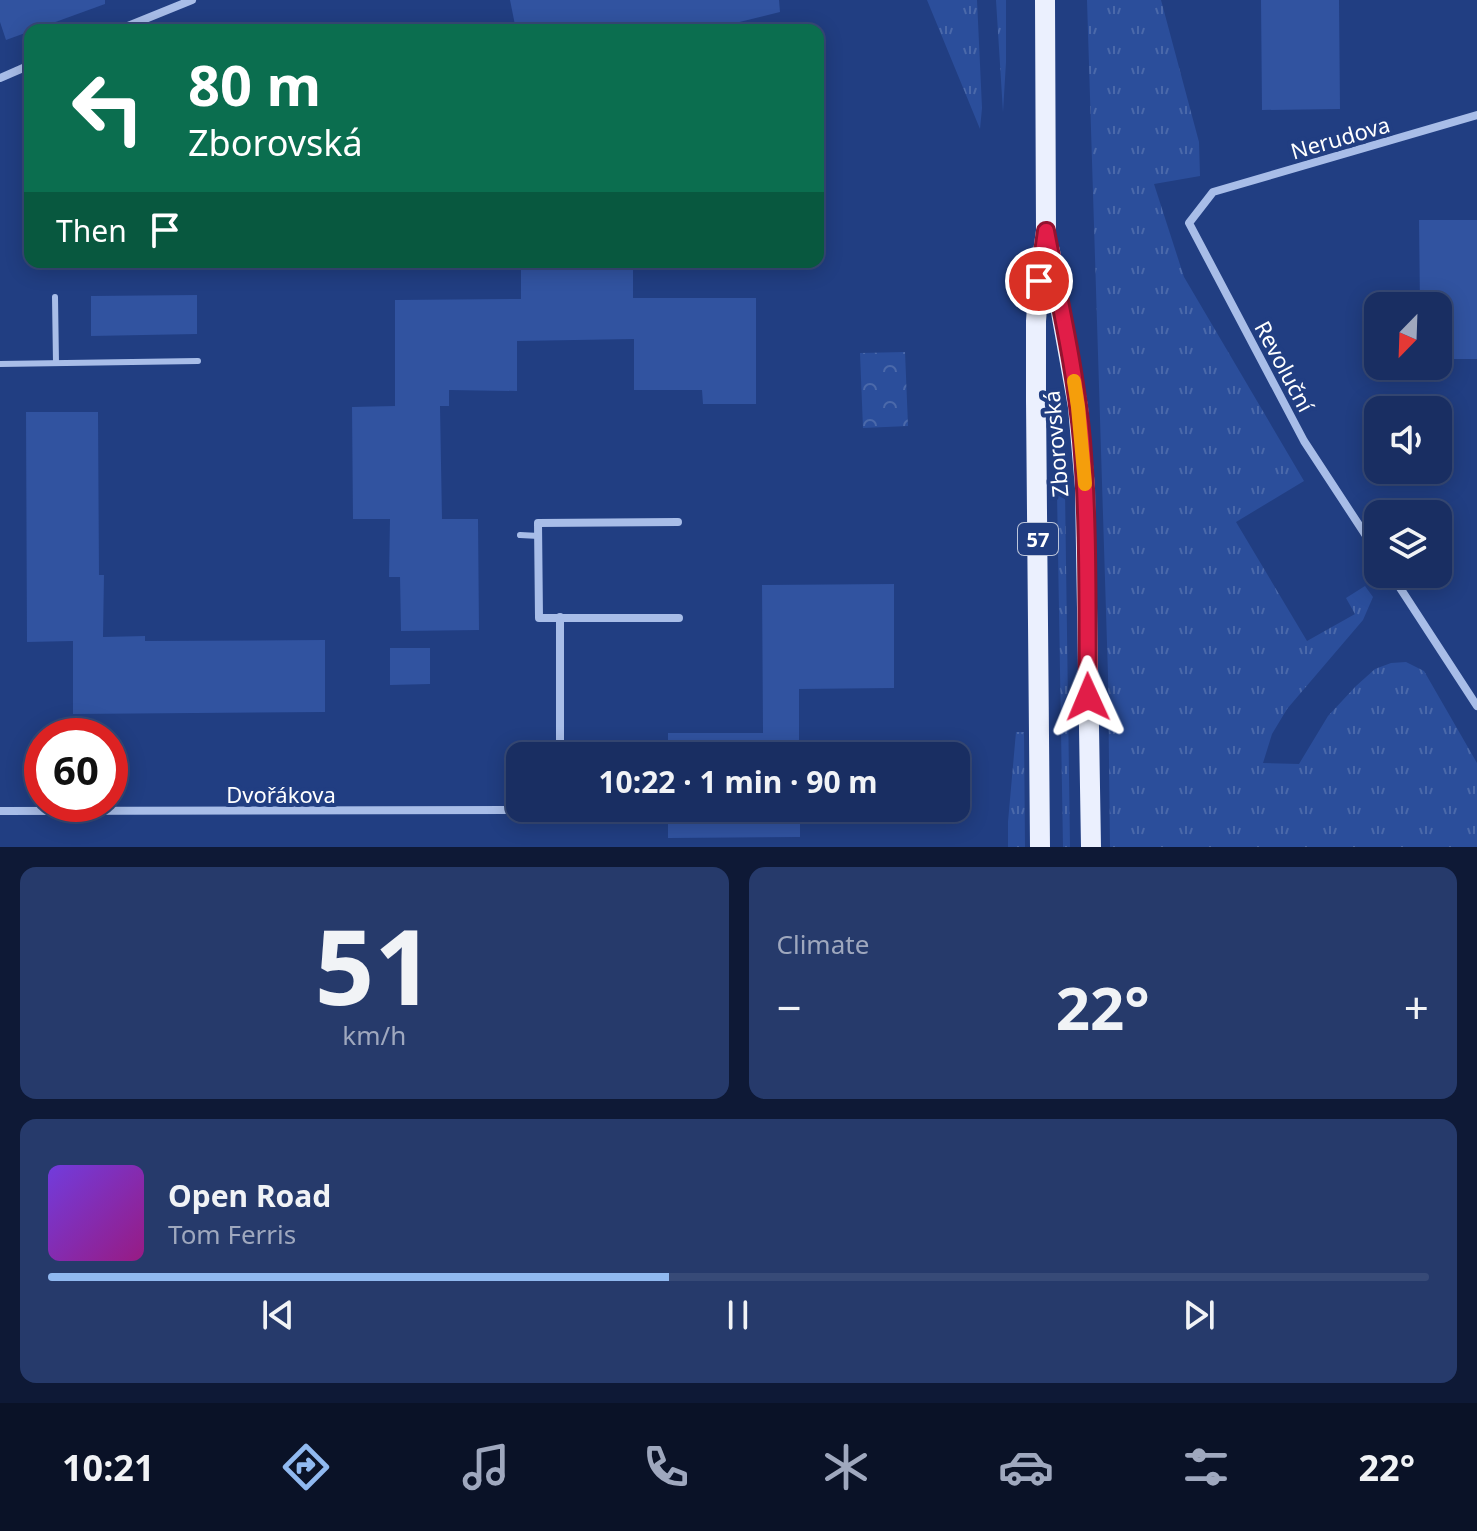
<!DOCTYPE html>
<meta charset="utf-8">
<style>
:root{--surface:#192e62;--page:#263a6b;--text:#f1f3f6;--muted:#9fa8be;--line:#374a77;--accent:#90b9f0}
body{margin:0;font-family:"Noto Sans",sans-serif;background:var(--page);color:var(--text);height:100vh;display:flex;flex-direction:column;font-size:30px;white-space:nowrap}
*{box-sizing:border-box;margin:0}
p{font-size:26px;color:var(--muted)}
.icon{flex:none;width:44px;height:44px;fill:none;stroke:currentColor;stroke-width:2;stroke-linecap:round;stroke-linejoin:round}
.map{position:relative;height:847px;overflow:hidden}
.panel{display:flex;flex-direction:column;gap:20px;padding:20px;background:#0e1936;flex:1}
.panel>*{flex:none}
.banner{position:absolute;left:24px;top:24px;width:800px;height:244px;border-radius:16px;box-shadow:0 4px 20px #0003,0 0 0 2px var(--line);background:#0b6e4f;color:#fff;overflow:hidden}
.needle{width:52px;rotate:203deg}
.controls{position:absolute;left:1364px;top:292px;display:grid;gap:16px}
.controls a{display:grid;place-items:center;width:88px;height:88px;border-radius:16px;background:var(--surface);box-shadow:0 4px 20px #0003,0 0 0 2px var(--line);font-size:40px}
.speed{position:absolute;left:24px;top:718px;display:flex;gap:16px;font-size:40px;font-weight:700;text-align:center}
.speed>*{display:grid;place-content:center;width:104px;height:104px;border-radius:50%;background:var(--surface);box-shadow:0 4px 20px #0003,0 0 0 2px var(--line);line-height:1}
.speed .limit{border:12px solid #d22;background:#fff;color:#111}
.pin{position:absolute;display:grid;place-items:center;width:68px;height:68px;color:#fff;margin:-34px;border:4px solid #fff;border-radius:50%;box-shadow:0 2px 8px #0007}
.me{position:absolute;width:88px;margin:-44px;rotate:359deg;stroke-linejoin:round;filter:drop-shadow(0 0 6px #0008)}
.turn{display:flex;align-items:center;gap:28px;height:168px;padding:0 32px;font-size:36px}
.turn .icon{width:104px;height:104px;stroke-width:2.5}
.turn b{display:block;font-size:56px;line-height:68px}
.then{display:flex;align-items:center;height:76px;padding:0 32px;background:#0003;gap:16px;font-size:30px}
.big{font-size:60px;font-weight:700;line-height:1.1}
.panel .card{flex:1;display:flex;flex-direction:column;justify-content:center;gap:12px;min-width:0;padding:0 28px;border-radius:16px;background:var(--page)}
.panel .dial{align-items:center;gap:0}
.dial b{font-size:104px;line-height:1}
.song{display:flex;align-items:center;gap:24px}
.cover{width:96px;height:96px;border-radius:12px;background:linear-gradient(135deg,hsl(260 70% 55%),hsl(310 70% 35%))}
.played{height:8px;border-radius:4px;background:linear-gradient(90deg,var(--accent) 45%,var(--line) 45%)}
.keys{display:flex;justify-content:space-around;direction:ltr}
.heat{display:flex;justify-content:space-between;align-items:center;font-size:44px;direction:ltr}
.panel .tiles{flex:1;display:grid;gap:20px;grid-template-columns:1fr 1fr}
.card:last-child{grid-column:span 2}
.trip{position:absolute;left:506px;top:742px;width:464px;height:80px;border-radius:16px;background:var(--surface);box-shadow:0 4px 20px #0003,0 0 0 2px var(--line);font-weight:700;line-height:80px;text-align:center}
.tab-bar{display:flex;height:128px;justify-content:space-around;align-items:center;background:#0a1227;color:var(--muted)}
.tab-bar .icon{width:56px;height:56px}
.tab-bar .current{color:var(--accent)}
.tab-bar b{font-size:36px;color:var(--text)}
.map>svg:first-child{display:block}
.grass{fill:url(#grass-tufts)}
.forest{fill:url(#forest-crowns)}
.building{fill:#3153a0}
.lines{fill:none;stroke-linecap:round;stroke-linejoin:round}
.lane{stroke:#a8bde8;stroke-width:6}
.street{stroke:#a8bde8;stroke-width:8}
.primary{stroke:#ebf0fe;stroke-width:20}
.route-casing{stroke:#92132f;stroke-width:20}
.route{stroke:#e11d48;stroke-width:14}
.slow{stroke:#f59e0b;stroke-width:14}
.labels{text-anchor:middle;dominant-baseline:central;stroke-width:8;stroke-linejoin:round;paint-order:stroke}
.shield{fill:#213e82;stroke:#bcc5da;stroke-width:2}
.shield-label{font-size:20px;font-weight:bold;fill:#fff}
.street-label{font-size:22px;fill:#fff;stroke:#213e82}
</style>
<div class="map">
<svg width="1477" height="847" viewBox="0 0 1477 847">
<defs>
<pattern id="grass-tufts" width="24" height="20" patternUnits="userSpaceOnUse" patternTransform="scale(2)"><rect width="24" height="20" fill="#2b4e9b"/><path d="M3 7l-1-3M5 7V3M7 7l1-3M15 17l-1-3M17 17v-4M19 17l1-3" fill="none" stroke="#4b69aa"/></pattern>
<pattern id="forest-crowns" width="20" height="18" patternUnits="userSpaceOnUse" patternTransform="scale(2)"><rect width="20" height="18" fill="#2b4e9b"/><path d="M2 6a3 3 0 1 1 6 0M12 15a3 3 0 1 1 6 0" fill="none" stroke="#4b69aa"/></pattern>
</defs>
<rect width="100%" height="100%" fill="#213e82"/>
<path class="grass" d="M927,0H977L982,108L980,129Z
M996,0H1006V62L1003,112Z
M1087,0H1161L1199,142L1200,176L1154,184L1184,277L1304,481L1236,522L1307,641L1355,614L1346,598L1365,586L1373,597L1363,620L1287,709L1272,734L1263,763L1299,764L1328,716L1356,686L1375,669L1391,663L1406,662L1424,671L1477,763V847H1110L1108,675Z
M1062,488L1065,491L1070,847H1063L1057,492Z
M1016,732H1024L1025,847H1008V822Z"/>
<path class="forest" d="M905,352L908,426L863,428L860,353Z"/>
<path class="building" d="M0,0H105V4L6,40L0,22Z
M510,0H779L780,12L707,30H516Z
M1261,0H1339L1340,109L1262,110Z
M1419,220H1477V359H1438V306H1420Z
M521,262H633V298H756V404H703L702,390H634V339L517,341V391L449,390V406H440L442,519H478L479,630L401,631L400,577H389L390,519H353L352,407L395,406V300L521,299Z
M197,295V334L91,336V296Z
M26,412H98L99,575H104L103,637L145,636V641L325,640V712L73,714V641L27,642Z
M894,584V688L799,689V756H668V733H763L762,585Z
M390,648H430V684L390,685Z
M668,808H800V837L668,838Z"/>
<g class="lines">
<path class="lane" d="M55,297L56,363
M0,364L198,361
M520,535L539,536"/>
<path class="street" d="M118,30L192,0
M0,78L30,65
M678,522L538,523L539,618H679
M1378,554L1304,441L1189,223L1213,192L1477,115
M1391,574L1477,706
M560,756V617
M0,811L559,810V808"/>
<path class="primary" d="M1050,251L1078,407L1085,488L1091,847
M1040,847L1036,401V321L1039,281L1046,231L1045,0"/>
</g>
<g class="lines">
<defs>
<path id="route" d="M1039,281L1046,231C1059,299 1076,372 1082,441C1089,526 1087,612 1088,697"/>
</defs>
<use href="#route" class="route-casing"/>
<use href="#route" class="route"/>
<path class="slow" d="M1074,381L1078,407L1085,484"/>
</g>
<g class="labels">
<rect class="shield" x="1018" y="523" width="40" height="32" rx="6"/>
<g class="shield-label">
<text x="1038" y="539">57</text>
</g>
<g class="street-label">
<text transform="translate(1340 137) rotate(-16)">Nerudova</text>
<text transform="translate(1285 366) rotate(62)">Revoluční</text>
<text transform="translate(1055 444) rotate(-95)">Zborovská</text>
<text x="281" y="794">Dvořákova</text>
</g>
</g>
</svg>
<div class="controls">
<a><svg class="needle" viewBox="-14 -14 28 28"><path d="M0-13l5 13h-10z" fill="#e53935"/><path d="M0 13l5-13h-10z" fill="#9fa8be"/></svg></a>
<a><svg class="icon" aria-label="sound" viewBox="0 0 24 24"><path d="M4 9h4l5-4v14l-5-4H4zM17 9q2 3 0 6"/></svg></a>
<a><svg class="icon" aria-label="layers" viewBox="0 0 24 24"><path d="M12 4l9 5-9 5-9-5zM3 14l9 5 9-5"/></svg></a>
</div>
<div class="speed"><div class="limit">60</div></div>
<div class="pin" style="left:1039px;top:281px;background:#d93025"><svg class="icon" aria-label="arrive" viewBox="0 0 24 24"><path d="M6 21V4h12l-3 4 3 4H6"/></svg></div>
<svg class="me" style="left:1088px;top:697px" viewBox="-20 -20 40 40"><path d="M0-17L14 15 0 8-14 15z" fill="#e11d48" stroke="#fff" stroke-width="4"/></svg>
<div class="trip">10:22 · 1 min · 90 m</div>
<div class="banner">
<div class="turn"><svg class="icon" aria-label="left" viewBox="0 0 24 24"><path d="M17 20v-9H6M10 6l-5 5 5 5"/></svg><div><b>80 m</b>Zborovská</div></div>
<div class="then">Then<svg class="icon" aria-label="arrive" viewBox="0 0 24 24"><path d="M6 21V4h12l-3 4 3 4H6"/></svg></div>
</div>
</div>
<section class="panel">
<div class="tiles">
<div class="card dial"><b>51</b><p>km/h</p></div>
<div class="card"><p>Climate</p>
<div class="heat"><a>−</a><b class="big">22°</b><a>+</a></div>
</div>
<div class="card">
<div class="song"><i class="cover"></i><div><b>Open Road</b><p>Tom Ferris</p></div></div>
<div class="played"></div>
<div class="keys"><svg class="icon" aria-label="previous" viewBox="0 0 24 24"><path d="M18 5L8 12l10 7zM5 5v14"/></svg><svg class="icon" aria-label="pause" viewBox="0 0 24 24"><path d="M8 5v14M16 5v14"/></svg><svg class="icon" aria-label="next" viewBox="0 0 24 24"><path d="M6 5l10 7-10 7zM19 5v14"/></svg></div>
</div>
</div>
</section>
<nav class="tab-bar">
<b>10:21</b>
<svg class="icon current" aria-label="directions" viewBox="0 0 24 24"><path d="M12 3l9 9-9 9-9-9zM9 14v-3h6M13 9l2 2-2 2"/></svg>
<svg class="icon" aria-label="music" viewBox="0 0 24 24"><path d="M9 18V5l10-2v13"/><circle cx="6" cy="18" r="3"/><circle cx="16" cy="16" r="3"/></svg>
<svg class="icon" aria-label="phone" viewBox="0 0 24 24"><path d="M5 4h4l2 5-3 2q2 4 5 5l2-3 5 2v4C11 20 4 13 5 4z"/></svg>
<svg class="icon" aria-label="climate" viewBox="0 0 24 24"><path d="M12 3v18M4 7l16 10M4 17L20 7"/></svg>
<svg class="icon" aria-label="car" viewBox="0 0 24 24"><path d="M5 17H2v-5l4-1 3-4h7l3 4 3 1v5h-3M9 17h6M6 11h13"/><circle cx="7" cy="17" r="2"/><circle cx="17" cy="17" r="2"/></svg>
<svg class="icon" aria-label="filters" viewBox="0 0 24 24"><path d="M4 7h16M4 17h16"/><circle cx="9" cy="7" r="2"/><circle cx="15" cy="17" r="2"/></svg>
<b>22°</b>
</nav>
